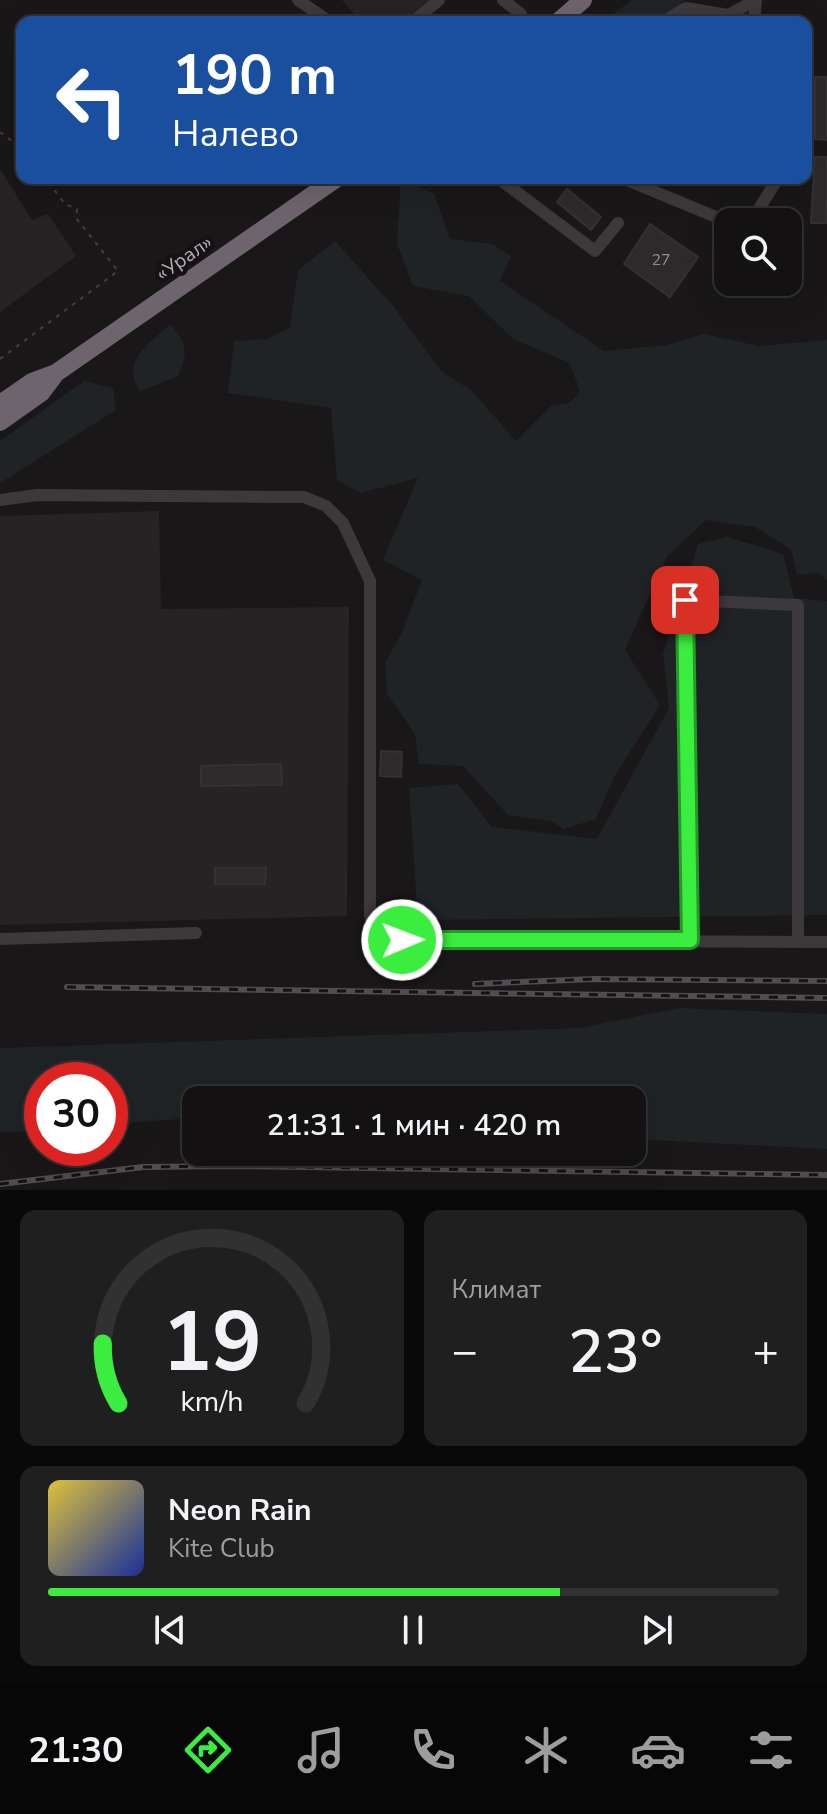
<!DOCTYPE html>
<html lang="ru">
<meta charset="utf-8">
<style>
:root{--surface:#131112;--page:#201f20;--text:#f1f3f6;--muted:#9d9d9f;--line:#323132;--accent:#3aed3e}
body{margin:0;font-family:"Nunito Sans",sans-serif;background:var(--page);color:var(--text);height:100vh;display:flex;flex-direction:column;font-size:30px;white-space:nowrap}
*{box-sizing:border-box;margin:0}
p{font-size:26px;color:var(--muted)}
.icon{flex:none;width:44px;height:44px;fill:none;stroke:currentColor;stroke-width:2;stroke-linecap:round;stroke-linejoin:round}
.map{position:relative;height:1190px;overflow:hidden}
.drawer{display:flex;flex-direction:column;gap:20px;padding:20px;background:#0a090a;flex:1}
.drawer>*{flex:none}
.top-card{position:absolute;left:16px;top:16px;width:796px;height:168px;border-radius:16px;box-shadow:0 8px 32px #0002,0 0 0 2px var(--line);background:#1a4fa0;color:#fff;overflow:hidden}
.controls{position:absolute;left:714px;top:208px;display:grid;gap:16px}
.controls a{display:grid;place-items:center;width:88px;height:88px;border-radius:16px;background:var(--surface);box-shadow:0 8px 32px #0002,0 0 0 2px var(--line);font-size:40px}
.speed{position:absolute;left:24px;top:1062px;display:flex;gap:16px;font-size:40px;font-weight:700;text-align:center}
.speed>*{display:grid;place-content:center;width:104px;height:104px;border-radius:50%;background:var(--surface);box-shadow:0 8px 32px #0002,0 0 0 2px var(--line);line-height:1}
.speed .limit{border:12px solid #d22;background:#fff;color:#111}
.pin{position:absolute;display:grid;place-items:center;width:68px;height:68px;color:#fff;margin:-34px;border-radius:16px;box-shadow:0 4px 12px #0006}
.me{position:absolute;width:88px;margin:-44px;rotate:89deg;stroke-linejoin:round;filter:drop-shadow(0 0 6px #0008)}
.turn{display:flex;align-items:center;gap:28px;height:168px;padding:0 24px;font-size:36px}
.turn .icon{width:104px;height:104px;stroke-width:2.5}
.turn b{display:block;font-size:56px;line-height:68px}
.big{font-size:60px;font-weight:600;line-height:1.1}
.drawer .widget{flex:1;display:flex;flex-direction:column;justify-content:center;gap:12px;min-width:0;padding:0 28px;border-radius:16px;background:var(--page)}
.drawer .dial{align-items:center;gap:0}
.dial svg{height:208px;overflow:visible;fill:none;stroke:var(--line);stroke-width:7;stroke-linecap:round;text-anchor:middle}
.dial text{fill:var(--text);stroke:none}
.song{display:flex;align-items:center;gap:24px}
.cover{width:96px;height:96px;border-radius:12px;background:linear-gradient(135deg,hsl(50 70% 55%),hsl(230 70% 35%))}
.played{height:8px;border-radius:4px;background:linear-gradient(90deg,var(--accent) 70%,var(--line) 70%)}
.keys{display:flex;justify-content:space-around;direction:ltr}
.heat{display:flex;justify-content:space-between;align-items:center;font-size:44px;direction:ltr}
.drawer .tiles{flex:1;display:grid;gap:20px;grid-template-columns:1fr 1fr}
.widget:last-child{grid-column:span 2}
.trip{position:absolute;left:182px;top:1086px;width:464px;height:80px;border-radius:16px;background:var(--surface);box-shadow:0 8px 32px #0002,0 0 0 2px var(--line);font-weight:600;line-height:80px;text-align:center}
.tab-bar{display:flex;height:128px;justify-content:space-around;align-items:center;background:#080707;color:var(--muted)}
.tab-bar .icon{width:56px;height:56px}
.tab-bar .active{color:var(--accent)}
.tab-bar b{font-size:36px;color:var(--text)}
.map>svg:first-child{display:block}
.built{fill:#262324}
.green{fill:#202326}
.building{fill:#2d2a2b;stroke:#343133;stroke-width:2}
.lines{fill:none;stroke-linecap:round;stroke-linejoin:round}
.path{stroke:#443e44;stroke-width:2;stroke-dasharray:4 6;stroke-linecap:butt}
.minor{stroke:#3d383c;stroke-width:12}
.highway{stroke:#6e646d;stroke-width:18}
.rail-casing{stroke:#524b52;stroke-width:6}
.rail{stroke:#141213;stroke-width:3;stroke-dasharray:9;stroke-linecap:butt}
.route-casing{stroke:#269a28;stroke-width:20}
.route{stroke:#3aed3e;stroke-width:14}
.labels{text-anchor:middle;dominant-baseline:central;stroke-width:8;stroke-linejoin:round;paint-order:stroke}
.number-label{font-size:16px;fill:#948893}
.street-label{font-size:20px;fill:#b8a9b7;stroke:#141213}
</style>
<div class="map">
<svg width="827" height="1190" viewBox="0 0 827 1190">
<rect width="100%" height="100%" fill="#191718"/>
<path class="built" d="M342,0H429L400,22H361Z
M0,169L32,220L48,214L76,256L0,312Z
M159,511L161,609L349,607L347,916L0,925V516Z"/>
<path class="green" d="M632,0H685L658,22H602Z
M401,178L434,194L450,239L492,244L511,256L500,281L604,351L666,345L704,334L759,346L827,340V581L819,573L797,575L791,549L755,527L706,520L667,556L625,650L660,705L614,777L596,819L564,829L551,821L508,815L463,766L419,764L415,734L387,694L385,663L402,632L422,580L383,560L418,478L361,493L337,480L331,408L228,393L234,341L268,339L290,327L298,270L335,241L394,307L441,371L472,391L516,441L551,406L569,403L580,392L570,363L513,339L469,296L413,286L397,244Z
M170,324C188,343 188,353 178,376L140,391C120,360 149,345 170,324Z
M84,381L113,388L116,410L0,483V441Z
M727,537L783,554L794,598L827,601V915L418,920L409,788L458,784L492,827L597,839L669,708L663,654L698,544Z
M678,1008L827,1014V1149L632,1139V1100H196V1118L110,1124V1080H42V1131L0,1132V1048L580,1028Z"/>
<path class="building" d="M815,77H827V140L815,139Z
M815,157H827V223H811Z
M567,189L601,217L591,230L557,202Z
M650,224L698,257L670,297L624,264Z
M381,751L402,752L401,777L380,776Z
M281,764L282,785L201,786V766Z
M215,868H266L265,884H215Z"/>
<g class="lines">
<path class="path" d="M0,132L22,149
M0,359L118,271L76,218L77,209L65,204L45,178"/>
<path class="minor" d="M298,0L330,22
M503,0L521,14L523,22
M412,22L439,0
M663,22L686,8L728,15L756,0
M754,22L756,0
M498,178L595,251L618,223
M622,178L728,222
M566,179L567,178
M751,222L778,178
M0,500L37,495L304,497L326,506L343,523L370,581V916L377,933L402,940L827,942
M0,939L196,933
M690,940L685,600L798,605V941"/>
<path class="highway" d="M558,22L583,0
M0,404L32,382L56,373L337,178
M0,422L41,393L56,373"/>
<defs>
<path id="rail" d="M475,984L594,979L827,981
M67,987L827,998
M0,1184L143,1167L235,1166L827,1175"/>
</defs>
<use href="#rail" class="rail-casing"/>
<use href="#rail" class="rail"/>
</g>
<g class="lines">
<defs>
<path id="route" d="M402,940H690L685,600"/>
</defs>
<use href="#route" class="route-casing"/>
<use href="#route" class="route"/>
</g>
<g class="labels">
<g class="number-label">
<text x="661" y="260">27</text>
</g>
<g class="street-label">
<text transform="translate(184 258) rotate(-35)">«Урал»</text>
</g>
</g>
</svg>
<div class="controls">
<a><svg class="icon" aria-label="search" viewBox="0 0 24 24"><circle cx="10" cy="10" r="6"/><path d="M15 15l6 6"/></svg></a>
</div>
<div class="speed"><div class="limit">30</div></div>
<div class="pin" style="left:685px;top:600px;background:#d93025"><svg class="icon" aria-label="arrive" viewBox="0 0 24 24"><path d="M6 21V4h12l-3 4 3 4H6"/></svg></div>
<svg class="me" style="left:402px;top:940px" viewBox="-20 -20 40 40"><circle r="17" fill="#3aed3e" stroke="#fff" stroke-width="3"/><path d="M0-11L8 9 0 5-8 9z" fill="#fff"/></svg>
<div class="trip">21:31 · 1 мин · 420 m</div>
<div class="top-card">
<div class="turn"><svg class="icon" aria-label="left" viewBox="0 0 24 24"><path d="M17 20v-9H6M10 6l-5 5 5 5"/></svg><div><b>190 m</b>Налево</div></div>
</div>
</div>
<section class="drawer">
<div class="tiles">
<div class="widget dial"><svg viewBox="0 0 100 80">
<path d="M14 69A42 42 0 1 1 86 69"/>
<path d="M14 69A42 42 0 0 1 8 46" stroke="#3aed3e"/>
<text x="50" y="56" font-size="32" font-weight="700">19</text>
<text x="50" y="72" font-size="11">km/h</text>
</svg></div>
<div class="widget"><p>Климат</p>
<div class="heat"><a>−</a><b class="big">23°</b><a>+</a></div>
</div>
<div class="widget">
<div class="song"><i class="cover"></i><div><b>Neon Rain</b><p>Kite Club</p></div></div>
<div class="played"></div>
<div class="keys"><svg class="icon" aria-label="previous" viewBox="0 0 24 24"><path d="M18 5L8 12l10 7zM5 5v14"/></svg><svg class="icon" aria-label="pause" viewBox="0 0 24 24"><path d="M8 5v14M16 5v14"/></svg><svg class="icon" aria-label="next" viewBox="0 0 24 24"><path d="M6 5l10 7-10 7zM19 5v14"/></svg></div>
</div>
</div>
</section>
<nav class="tab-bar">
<b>21:30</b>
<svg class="icon active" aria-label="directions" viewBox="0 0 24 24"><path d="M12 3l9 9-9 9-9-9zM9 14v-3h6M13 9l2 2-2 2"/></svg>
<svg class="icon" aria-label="music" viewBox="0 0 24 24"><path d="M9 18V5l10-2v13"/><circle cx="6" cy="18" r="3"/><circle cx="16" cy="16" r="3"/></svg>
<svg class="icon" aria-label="phone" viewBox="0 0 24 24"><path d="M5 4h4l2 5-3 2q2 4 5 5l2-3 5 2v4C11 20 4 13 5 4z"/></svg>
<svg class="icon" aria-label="climate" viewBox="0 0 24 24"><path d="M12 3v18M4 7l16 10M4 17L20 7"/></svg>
<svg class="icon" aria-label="car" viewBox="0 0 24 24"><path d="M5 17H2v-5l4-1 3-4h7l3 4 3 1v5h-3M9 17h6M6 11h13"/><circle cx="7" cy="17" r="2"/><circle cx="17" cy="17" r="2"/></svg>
<svg class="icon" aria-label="filters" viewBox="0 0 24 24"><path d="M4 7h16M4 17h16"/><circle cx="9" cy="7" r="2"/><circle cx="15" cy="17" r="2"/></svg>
</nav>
